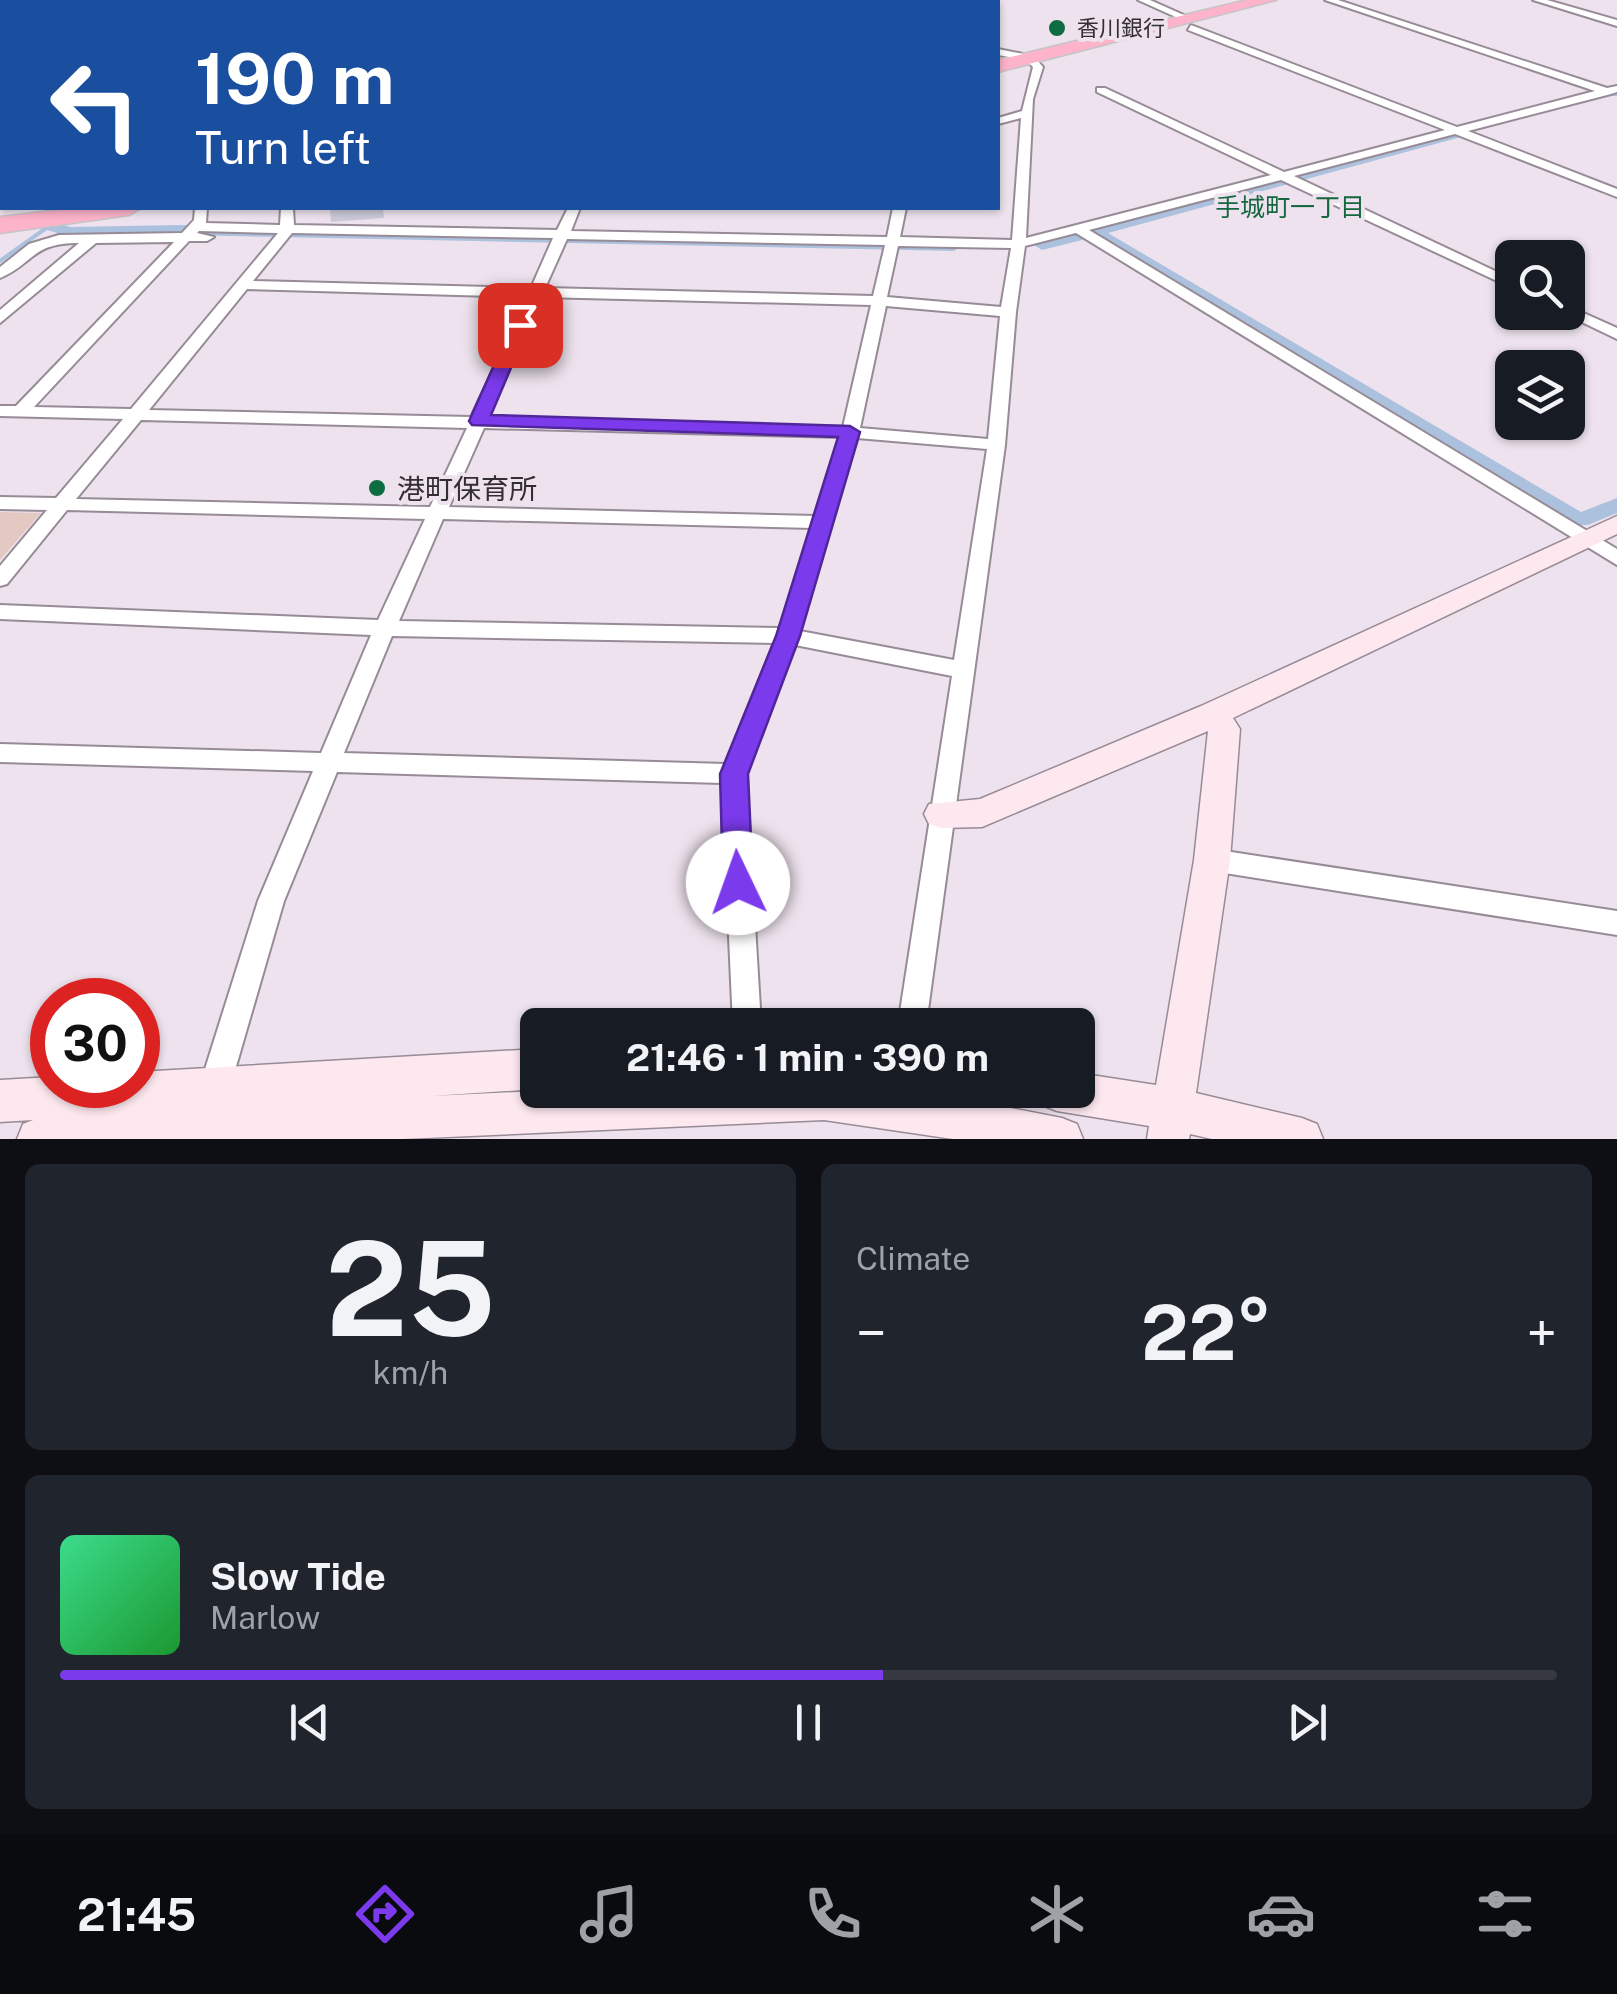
<!DOCTYPE html>
<meta charset="utf-8">
<style>
:root{--surface:#171b24;--page:#20242c;--text:#f1f3f6;--muted:#9ea1a6;--line:#363941;--accent:#7c3aed}
body{margin:0;font-family:"Public Sans","Noto Sans JP",sans-serif;background:var(--page);color:var(--text);height:100vh;display:flex;flex-direction:column;font-size:38px;white-space:nowrap}
*{box-sizing:border-box;margin:0}
p{font-size:32px;color:var(--muted)}
.icon{flex:none;width:55px;height:55px;fill:none;stroke:currentColor;stroke-width:2;stroke-linecap:round;stroke-linejoin:round}
.map{position:relative;height:1139px;overflow:hidden}
.side{display:flex;flex-direction:column;gap:25px;padding:25px;background:#0d0f14;flex:1}
.side>*{flex:none}
.hud{position:absolute;left:0px;top:0px;width:1000px;height:210px;box-shadow:0 2px 8px #0004;background:#1a4fa0;color:#fff;overflow:hidden}
.tools{position:absolute;left:1495px;top:240px;display:grid;gap:20px}
.tools a{display:grid;place-items:center;width:90px;height:90px;border-radius:15px;background:var(--surface);box-shadow:0 2px 8px #0004;font-size:50px}
.speed{position:absolute;left:30px;top:978px;display:flex;gap:20px;font-size:50px;font-weight:700;text-align:center}
.speed>*{display:grid;place-content:center;width:130px;height:130px;border-radius:50%;background:var(--surface);box-shadow:0 2px 8px #0004;line-height:1}
.speed .limit{border:15px solid #d22;background:#fff;color:#111}
.pin{position:absolute;display:grid;place-items:center;width:85px;height:85px;color:#fff;margin:-42px;border-radius:20px;box-shadow:0 5px 15px #0006}
.me{position:absolute;width:110px;margin:-55px;rotate:357deg;stroke-linejoin:round;filter:drop-shadow(0 0 8px #0008)}
.turn{display:flex;align-items:center;gap:35px;height:210px;padding:0 30px;font-size:45px}
.turn .icon{width:130px;height:130px;stroke-width:2.5}
.turn b{display:block;font-size:70px;line-height:85px}
.big{font-size:75px;font-weight:700;line-height:1.1}
.side .widget{flex:1;display:flex;flex-direction:column;justify-content:center;gap:15px;min-width:0;padding:0 35px;border-radius:15px;background:var(--page)}
.side .dial{align-items:center;gap:0}
.dial b{font-size:130px;line-height:1}
.song{display:flex;align-items:center;gap:30px}
.cover{width:120px;height:120px;border-radius:15px;background:linear-gradient(135deg,hsl(150 70% 55%),hsl(130 70% 35%))}
.played{height:10px;border-radius:5px;background:linear-gradient(90deg,var(--accent) 55%,var(--line) 55%)}
.keys{display:flex;justify-content:space-around;direction:ltr}
.heat{display:flex;justify-content:space-between;align-items:center;font-size:55px;direction:ltr}
.side .tiles{flex:1;display:grid;gap:25px;grid-template-columns:1fr 1fr}
.widget:last-child{grid-column:span 2}
.trip{position:absolute;left:520px;top:1008px;width:575px;height:100px;border-radius:15px;background:var(--surface);box-shadow:0 2px 8px #0004;font-weight:700;line-height:100px;text-align:center}
.menu{display:flex;height:160px;justify-content:space-around;align-items:center;background:#090b0e;color:var(--muted)}
.menu .icon{width:70px;height:70px}
.menu .current{color:var(--accent)}
.menu b{font-size:45px;color:var(--text)}
.map>svg:first-child{display:block}
.green{fill:#e4c9c3}
.lines{fill:none;stroke-linecap:round;stroke-linejoin:round}
.stream{stroke:#acc1de;stroke-width:4}
.canal{fill:#acc1de;fill-rule:evenodd}
.river{fill:#acc1de;fill-rule:evenodd}
.building{fill:#cccad9}
.street-casing{stroke:#968b96;stroke-width:4}
.secondary-casing{stroke:#968b96;stroke-width:3}
.highway-casing{stroke:#c6c4c6;stroke-width:3}
.street{fill:#fff;fill-rule:evenodd}
.secondary{fill:#fee8ef;fill-rule:evenodd}
.highway{fill:#fdb3ca;fill-rule:evenodd}
.route{fill:#7c3aed;stroke:#51269a;stroke-width:2.5}
.poi-dot{fill:#0d6c41;stroke:#ede2ed;stroke-width:4}
.labels{text-anchor:middle;dominant-baseline:central;stroke-width:8;stroke-linejoin:round;paint-order:stroke}
.far-poi-label{font-size:22px;fill:#322e32;stroke:#ede2ed;text-anchor:start}
.far-neighbourhood-label{font-size:25px;fill:#15673f;stroke:#ede2ed}
.poi-label{font-size:28px;fill:#322e32;stroke:#ede2ed;text-anchor:start}
</style>
<div class="map">
<svg width="1617" height="1139" viewBox="0 0 1617 1139">
<rect width="100%" height="100%" fill="#ede2ed"/>
<path class="green" d="M0,512L41,513L0,560Z"/>
<g class="lines">
<path class="stream" d="M0,261L49,226L54,208"/>
<path class="canal" d="M1617,88V96H1611V90Z
M1456,130L1461,131V137L1108,233L1581,512L1617,498V513L1588,525H1572L1087,232Z
M49,221L71,227L182,225L954,241L962,246L954,251L182,235L70,237L44,229L41,226Z
M1077,232L1082,234V240L1042,250L1034,245Z"/>
<path class="river" d="M18,0H36L37,2H19Z"/>
</g>
<path class="building" d="M330,208H383L384,218L331,222Z"/>
<g class="lines">
<defs>
<path id="street" d="M77,0H86L88,2H78Z
M199,0H207L208,2H199Z
M1138,0H1150L1186,16L1178,18Z
M1325,0H1338L1607,88L1617,86V92L1611,94L1468,131L1617,189V197L1455,134L1294,176L1512,279V288L1281,180L1089,230L1617,549V565L1076,233L1025,246L1016,312L1005,445L926,1025H898L952,676L795,645L746,774L761,1025H733L722,783L337,772L284,901L215,1139H183L258,901L313,771L0,762V744L321,753L371,635L0,619V605L378,620L425,519L67,510L7,584L0,586V566L47,510L0,509V497L56,498L123,419L0,416V406H16L174,242L96,243L0,323V310L79,243C31,243 35,263 0,278V267L29,244L59,235L182,233L194,220L195,208H207L206,223L280,225L281,208H293L294,225L557,230L568,208H580L571,231L887,237L893,208H906L900,237L1012,240L1021,118L998,124V118L1022,111L1033,67L1026,60L998,55V49L1033,56L1043,67L1033,99L1026,238L1271,175L1097,92V88H1105L1284,172L1445,130L1188,30L1191,25L1457,127L1595,91ZM199,231L278,233L131,409L34,407L189,241H207L214,237L197,233ZM292,233L553,238L531,288L253,281ZM567,239L885,245L873,296L545,288ZM898,246L1011,248L1001,307L887,297ZM247,289L527,297L471,417L149,410ZM541,297L871,305L843,427L488,418ZM886,306L1000,316L988,439L860,428ZM141,420L467,428L430,507L76,499ZM484,428L840,437L816,516L449,507ZM857,438L987,449L954,660L800,631ZM443,519L813,528L780,628L399,621ZM392,636L774,643L726,764L344,753Z
M1533,0H1547L1617,20V26Z
M0,5H2V11H0Z
M0,114H2V120H0Z
M1568,306L1617,328V339L1563,313L1568,312Z
M1212,849L1617,911V935L1212,871L1203,868L1199,860L1203,852Z"/>
<path id="secondary" d="M0,69H2V80H0Z
M1617,516V534L1233,718L1240,729L1230,860L1196,1093L1302,1118L1317,1124L1323,1139H1212L1190,1134L1189,1139H1147L1149,1126L1057,1111L1042,1105L1036,1090H1078V1073L1156,1085L1194,860L1208,731L982,827L941,828L929,824L924,814L929,804L980,799L1201,706Z
M538,1049V1089L431,1096L559,1090H917L1062,1118L1077,1124L1083,1139H953L824,1120L403,1139H17L23,1124L33,1120L0,1122V1080L52,1077V1085H138V1072Z"/>
<path id="highway" d="M1247,0H1276L998,72V60Z
M77,208H141L129,215L0,233V217Z"/>
</defs>
<use href="#street" class="street-casing"/>
<use href="#secondary" class="secondary-casing"/>
<use href="#highway" class="highway-casing"/>
<use href="#street" class="street"/>
<use href="#secondary" class="secondary"/>
<use href="#highway" class="highway"/>
</g>
<path class="route" d="M520,320L529,325L491,415L850,426L860,432L800,636L748,774L753,883L748,892L738,896L728,892L723,883L720,774L776,636L838,437L472,425L469,421L512,325Z"/>
<g class="poi-dot">
<circle cx="1057" cy="28" r="10"/>
<circle cx="377" cy="488" r="10"/>
</g>
<g class="labels">
<g class="far-poi-label">
<text x="1077" y="28">香川銀行</text>
</g>
<g class="far-neighbourhood-label">
<text x="1290" y="207">手城町一丁目</text>
</g>
<g class="poi-label">
<text x="397" y="488">港町保育所</text>
</g>
</g>
</svg>
<div class="tools">
<a><svg class="icon" aria-label="search" viewBox="0 0 24 24"><circle cx="10" cy="10" r="6"/><path d="M15 15l6 6"/></svg></a>
<a><svg class="icon" aria-label="layers" viewBox="0 0 24 24"><path d="M12 4l9 5-9 5-9-5zM3 14l9 5 9-5"/></svg></a>
</div>
<div class="speed"><div class="limit">30</div></div>
<div class="pin" style="left:520px;top:325px;background:#d93025"><svg class="icon" aria-label="arrive" viewBox="0 0 24 24"><path d="M6 21V4h12l-3 4 3 4H6"/></svg></div>
<svg class="me" style="left:738px;top:883px" viewBox="-20 -20 40 40"><circle r="19" fill="#fff"/><path d="M0-13L10 11 0 6-10 11z" fill="#7c3aed"/></svg>
<div class="trip">21:46 · 1 min · 390 m</div>
<div class="hud">
<div class="turn"><svg class="icon" aria-label="left" viewBox="0 0 24 24"><path d="M17 20v-9H6M10 6l-5 5 5 5"/></svg><div><b>190 m</b>Turn left</div></div>
</div>
</div>
<section class="side">
<div class="tiles">
<div class="widget dial"><b>25</b><p>km/h</p></div>
<div class="widget"><p>Climate</p>
<div class="heat"><a>−</a><b class="big">22°</b><a>+</a></div>
</div>
<div class="widget">
<div class="song"><i class="cover"></i><div><b>Slow Tide</b><p>Marlow</p></div></div>
<div class="played"></div>
<div class="keys"><svg class="icon" aria-label="previous" viewBox="0 0 24 24"><path d="M18 5L8 12l10 7zM5 5v14"/></svg><svg class="icon" aria-label="pause" viewBox="0 0 24 24"><path d="M8 5v14M16 5v14"/></svg><svg class="icon" aria-label="next" viewBox="0 0 24 24"><path d="M6 5l10 7-10 7zM19 5v14"/></svg></div>
</div>
</div>
</section>
<nav class="menu">
<b>21:45</b>
<svg class="icon current" aria-label="directions" viewBox="0 0 24 24"><path d="M12 3l9 9-9 9-9-9zM9 14v-3h6M13 9l2 2-2 2"/></svg>
<svg class="icon" aria-label="music" viewBox="0 0 24 24"><path d="M9 18V5l10-2v13"/><circle cx="6" cy="18" r="3"/><circle cx="16" cy="16" r="3"/></svg>
<svg class="icon" aria-label="phone" viewBox="0 0 24 24"><path d="M5 4h4l2 5-3 2q2 4 5 5l2-3 5 2v4C11 20 4 13 5 4z"/></svg>
<svg class="icon" aria-label="climate" viewBox="0 0 24 24"><path d="M12 3v18M4 7l16 10M4 17L20 7"/></svg>
<svg class="icon" aria-label="car" viewBox="0 0 24 24"><path d="M5 17H2v-5l4-1 3-4h7l3 4 3 1v5h-3M9 17h6M6 11h13"/><circle cx="7" cy="17" r="2"/><circle cx="17" cy="17" r="2"/></svg>
<svg class="icon" aria-label="filters" viewBox="0 0 24 24"><path d="M4 7h16M4 17h16"/><circle cx="9" cy="7" r="2"/><circle cx="15" cy="17" r="2"/></svg>
</nav>
